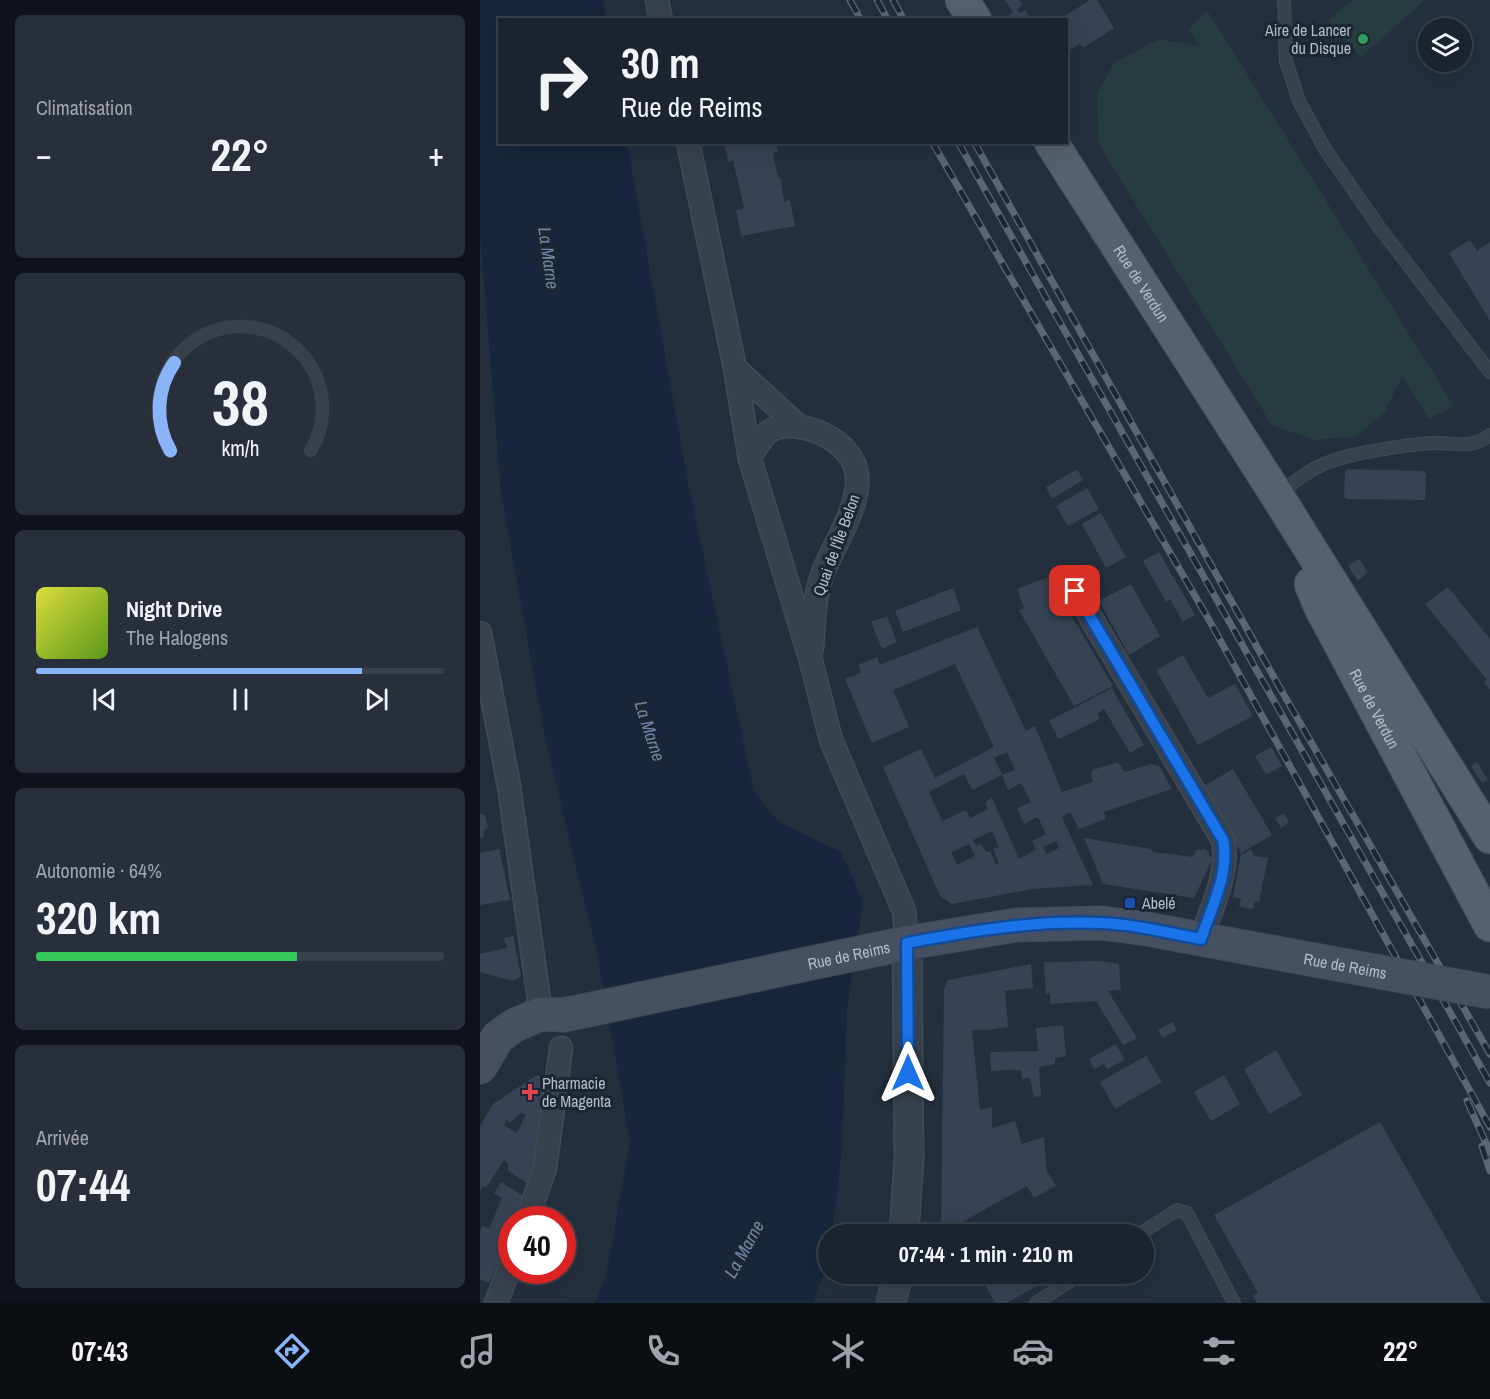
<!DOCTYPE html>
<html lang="fr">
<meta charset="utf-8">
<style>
:root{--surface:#1b232e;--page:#282f3a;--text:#f1f3f6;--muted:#a0a4aa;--line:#39404a;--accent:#8ab4f8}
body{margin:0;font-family:"Archivo Narrow",sans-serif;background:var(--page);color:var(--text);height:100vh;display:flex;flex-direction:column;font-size:22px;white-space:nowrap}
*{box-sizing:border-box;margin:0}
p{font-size:20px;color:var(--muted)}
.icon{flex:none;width:33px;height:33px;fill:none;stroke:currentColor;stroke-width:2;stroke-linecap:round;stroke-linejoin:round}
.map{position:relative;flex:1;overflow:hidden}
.side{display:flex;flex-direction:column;gap:15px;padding:15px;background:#0f1319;width:480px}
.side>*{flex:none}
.hud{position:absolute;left:18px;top:18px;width:570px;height:126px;border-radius:0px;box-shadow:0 6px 24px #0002,0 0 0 2px var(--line);background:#1b232e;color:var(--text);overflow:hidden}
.buttons{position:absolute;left:938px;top:18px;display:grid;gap:12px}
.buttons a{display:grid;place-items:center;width:54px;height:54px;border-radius:50%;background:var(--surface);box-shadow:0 6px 24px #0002,0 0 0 2px var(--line);font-size:30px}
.speed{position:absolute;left:18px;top:1206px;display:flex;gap:12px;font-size:30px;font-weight:700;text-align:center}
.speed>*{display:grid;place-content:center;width:78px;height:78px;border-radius:50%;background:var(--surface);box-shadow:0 6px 24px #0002,0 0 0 2px var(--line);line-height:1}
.speed .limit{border:9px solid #d22;background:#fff;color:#111}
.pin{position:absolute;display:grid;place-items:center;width:51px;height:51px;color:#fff;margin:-26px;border-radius:12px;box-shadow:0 3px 9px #0006}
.me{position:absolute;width:66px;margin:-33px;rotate:0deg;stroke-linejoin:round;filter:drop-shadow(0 0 4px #0008)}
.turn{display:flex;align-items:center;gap:21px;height:126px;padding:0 24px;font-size:27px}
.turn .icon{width:78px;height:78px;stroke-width:2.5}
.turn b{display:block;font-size:42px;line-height:51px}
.big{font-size:45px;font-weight:800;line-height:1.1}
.side .tile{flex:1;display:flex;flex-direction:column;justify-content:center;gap:9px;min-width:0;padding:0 21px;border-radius:9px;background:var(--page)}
.side .dial{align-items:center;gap:0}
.dial svg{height:156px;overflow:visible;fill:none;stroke:var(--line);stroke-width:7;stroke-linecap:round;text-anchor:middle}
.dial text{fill:var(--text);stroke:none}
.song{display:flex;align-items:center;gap:18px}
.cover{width:72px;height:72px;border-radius:9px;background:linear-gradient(135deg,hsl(60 70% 55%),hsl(90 70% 35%))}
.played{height:6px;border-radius:3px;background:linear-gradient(90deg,var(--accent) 80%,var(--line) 80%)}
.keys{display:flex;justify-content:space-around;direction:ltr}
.heat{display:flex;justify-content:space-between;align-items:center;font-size:33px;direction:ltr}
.charge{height:9px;border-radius:4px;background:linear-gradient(90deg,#34c759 64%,var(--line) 0)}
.trip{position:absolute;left:338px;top:1224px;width:336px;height:60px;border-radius:30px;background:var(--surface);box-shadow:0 6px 24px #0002,0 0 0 2px var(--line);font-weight:800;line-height:60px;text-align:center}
.menu{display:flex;height:96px;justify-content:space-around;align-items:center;background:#0b0e12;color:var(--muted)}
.menu .icon{width:42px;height:42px}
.menu .selected{color:var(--accent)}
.menu b{font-size:27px;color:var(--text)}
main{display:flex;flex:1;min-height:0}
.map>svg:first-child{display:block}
.green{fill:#263c3f}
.water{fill:#17263c}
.building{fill:#364354;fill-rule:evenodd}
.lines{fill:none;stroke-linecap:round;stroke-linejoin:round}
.service-casing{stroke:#414a57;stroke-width:14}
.minor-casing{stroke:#414a57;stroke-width:25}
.tertiary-casing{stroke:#414a57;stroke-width:31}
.secondary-casing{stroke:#414a57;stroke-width:35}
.primary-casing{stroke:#414a57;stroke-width:35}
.service{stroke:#38414e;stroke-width:12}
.minor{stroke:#38414e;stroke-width:22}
.tertiary{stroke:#38414e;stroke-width:28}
.secondary{stroke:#465061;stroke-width:33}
.primary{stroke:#56606e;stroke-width:33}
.rail-casing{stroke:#5a6575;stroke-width:7}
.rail{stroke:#1d2633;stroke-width:4.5;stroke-dasharray:14;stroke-linecap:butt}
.secondary-bridge-casing{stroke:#414a57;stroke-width:35;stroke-linecap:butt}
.secondary-bridge{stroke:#465061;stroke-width:33}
.route-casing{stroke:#114b97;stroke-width:15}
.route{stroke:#1a73e8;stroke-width:10}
.leisure-dot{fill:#2e9e5b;stroke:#1d2633;stroke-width:2}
.transit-dot{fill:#1a4fb4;stroke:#1d2633;stroke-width:2}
.health-dot{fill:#e0444e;stroke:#1d2633;stroke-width:2}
.labels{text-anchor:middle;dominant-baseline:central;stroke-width:6;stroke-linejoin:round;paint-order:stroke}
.poi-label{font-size:16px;fill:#b4bcc9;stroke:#1d2633;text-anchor:start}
.street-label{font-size:16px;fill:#b4bcc9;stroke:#1d2633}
.water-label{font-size:18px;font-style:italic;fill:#6d86a8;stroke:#1d2633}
</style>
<main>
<section class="side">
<div class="tile"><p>Climatisation</p>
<div class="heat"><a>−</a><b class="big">22°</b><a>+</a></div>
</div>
<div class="tile dial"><svg viewBox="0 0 100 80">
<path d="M14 69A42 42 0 1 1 86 69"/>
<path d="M14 69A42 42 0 0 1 16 24" stroke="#8ab4f8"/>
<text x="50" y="56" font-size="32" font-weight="700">38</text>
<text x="50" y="72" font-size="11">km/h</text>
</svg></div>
<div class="tile">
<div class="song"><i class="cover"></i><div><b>Night Drive</b><p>The Halogens</p></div></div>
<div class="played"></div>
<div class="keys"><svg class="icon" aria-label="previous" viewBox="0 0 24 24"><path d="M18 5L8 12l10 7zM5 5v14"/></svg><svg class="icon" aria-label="pause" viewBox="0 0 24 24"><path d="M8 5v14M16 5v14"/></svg><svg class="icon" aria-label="next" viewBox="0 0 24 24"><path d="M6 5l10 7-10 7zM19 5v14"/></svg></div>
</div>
<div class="tile"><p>Autonomie · 64%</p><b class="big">320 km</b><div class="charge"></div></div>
<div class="tile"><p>Arrivée</p><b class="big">07:44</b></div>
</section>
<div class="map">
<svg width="1010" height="1303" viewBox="0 0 1010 1303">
<rect width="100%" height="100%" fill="#242f3e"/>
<path class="green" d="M872,0H945L881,57L848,21Z
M727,10L974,406L949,419L922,376L905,412L877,436L836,440L792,425L618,143L617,93L635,62L679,39L722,47L708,30Z"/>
<path class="water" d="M0,0H123L126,19L20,20V142L147,143L208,483L274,792L299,822L361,852L383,901L367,1009L362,1149L352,1234H348V1260L333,1303H115L126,1276L150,1142L118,958L65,738L21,493L0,234Z"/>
<path class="building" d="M525,0H539L543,5L537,9L540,13L545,10L552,20H532L529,15L533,12Z
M610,0H617L634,28L603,48L600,44L586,52V20L583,17Z
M244,142H296L298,152L293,153L298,178L300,177L304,201L310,200L315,226L261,236L256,210L264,208L253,161L248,162Z
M990,240L997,251L1010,242V321L969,253Z
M597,469L603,480L572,499L566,487Z
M867,469L943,471L946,474L945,500L867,499L864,497L865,473Z
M607,488L619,509L588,526L576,506Z
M621,513L646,557L626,568L602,524Z
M679,552L715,615L703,622L690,599L686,602L663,561Z
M879,559L888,572L878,581L868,566Z
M573,575L581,594H579L633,686L594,706L539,610L544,608L537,589Z
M651,584L680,636L649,655L619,601Z
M968,587L1010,639V690L1004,682L1007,680L945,604Z
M473,588L481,610L423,632L415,611Z
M407,616L417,642L402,649L391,622Z
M497,627L546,731L555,726L582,792L613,782L611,774L613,770L638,762L645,772L671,764L679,766L692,789L624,812L626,819L599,829L590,812L582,817L613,885L552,889L472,904L460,896L403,767L441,749L455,778L514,747L475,664L413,690L429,727L392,743L365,679L381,673L378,665L397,657L400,665ZM527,752L535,770L522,775L528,790L541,783L551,802L537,808L544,824L558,817L566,834L552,841L556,850L539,859L512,798L505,802L508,809L490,818L486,810L462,821L449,792L484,774L492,790L522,775L514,758ZM512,831L519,847L513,849L519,863L516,865L510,851L506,852L501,844L496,846L493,840ZM576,841L579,848L567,854L563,847ZM489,844L495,856L477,865L471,852Z
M703,655L728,698L755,684L773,716L718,745L676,670Z
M632,688L664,745L650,753L624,709L617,714L620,719L579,739L569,721Z
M791,747L802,766L786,775L775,756Z
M997,762L1008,780L1002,783L991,766Z
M753,769L792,835L761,853L724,786Z
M0,813L5,815L8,827L3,832L4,837L0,838Z
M804,813L809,822L801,828L795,818Z
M604,838L671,849L673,852L713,857L716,850L726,849L732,860L714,898L623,884Z
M19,849L30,900L0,905V853Z
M771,849L774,856L788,858L779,902L775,901L773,909L759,907L761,899L753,897L761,853L764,854Z
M33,936L41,976L34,981L0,972V954L27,948L24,938Z
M620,961L639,964L641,990L628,991L657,1038L643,1045L616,1001L570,1004V993L566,994L564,962Z
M551,964L553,988L525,991L528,1027L508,1030H492L500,1110L512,1107V1128L535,1121L542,1144L564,1137L567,1175L569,1174L576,1186L554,1198L547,1186L461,1234L464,989L468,980Z
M692,1022L697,1030L683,1038L678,1030Z
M583,1025L586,1056L575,1058V1064L559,1067L561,1096L554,1097L550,1078L542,1079L541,1070L511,1071L510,1052L558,1051L556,1028Z
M636,1044L645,1060L627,1069L624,1064L614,1069L609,1059Z
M796,1050L822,1095L789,1114L764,1069Z
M666,1056L682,1082L635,1109L620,1082Z
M57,1075L68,1080L56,1172L50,1185L28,1171V1163L24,1160L6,1188L3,1186L0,1192V1126L13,1104ZM41,1113L46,1114L37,1133L24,1125L27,1120L30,1123Z
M744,1075L760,1104L731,1121L714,1092Z
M900,1122L1003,1303H777L773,1296L778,1293L734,1215Z
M21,1182L45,1197L35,1220H32V1229L9,1283L0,1279V1233L2,1226L9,1228L22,1198L14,1193Z
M520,1225L525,1234H503Z
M500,1274H550L557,1286L527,1303H515Z"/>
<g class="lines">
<defs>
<path id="service" d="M804,0L806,61L819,101L845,149L899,227L1010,372
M798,495C814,482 832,467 852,461C877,452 926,445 953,443C974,442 991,450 1010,435
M660,1234L697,1210L707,1213L754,1303
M556,1303L601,1274"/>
<path id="minor" d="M177,0L181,20
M208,142L255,368L270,459L331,661L351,740L424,911L427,943
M255,368L317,425
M270,459C274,449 285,431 296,428C326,419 375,443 377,476C380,508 353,545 342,575C334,598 334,624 332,648
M595,591L743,840C750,873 731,908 721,939
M0,633L29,786L61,1014
M47,1220L65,1168L81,1048
M16,1303L32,1261"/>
<path id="tertiary" d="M424,1234L429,1159L427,943
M411,1303L418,1274"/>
<g id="secondary">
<path id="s1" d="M0,1067L18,1037L35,1025L61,1014L84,1015L427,943L537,925L622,923L667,929L818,957"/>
</g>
<g id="primary">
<path d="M482,0L495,20"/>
<path id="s2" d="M571,142L791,486L1010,837"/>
<path id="s3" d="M831,584L840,606L1010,925"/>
</g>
</defs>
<use href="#service" class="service-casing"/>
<use href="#minor" class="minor-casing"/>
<use href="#tertiary" class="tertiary-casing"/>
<use href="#secondary" class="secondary-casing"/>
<use href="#primary" class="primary-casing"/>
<use href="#service" class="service"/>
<use href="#minor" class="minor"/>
<use href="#tertiary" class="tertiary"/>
<use href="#secondary" class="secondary"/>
<use href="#primary" class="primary"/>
<defs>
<path id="rail" d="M370,0L381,20
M397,0L408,20
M413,0L424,20
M452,142L729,620L1010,1127
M478,142L1010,1083
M494,142L800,688L1010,1054
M987,1101L1010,1152
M1002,1146L1010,1171"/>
</defs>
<use href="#rail" class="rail-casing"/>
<use href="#rail" class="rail"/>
<defs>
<g id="secondary-bridge">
<path id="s4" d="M818,957L1010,992"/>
</g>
</defs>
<use href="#secondary-bridge" class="secondary-bridge-casing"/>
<use href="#secondary-bridge" class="secondary-bridge"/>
</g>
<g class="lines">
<defs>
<path id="route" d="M428,1073L427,943C491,931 555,920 620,923C654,924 688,933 721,939C731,908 750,873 743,840L595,591"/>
</defs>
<use href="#route" class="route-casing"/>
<use href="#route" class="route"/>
</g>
<circle class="leisure-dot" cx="883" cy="39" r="6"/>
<rect class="transit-dot" x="644" y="897" width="12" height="12" rx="3"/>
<path class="health-dot" d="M47 1083h6v6h6v6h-6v6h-6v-6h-6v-6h6z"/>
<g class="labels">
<g class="poi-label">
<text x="871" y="30" text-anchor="end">Aire de Lancer<tspan x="871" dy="18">du Disque</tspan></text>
<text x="662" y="903">Abelé</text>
<text x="62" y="1083">Pharmacie<tspan x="62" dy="18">de Magenta</tspan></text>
</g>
<g class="street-label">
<text stroke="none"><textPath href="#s2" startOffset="168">Rue de Verdun</textPath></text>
<text transform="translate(356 545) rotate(-70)">Quai de l'Île Belon</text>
<text stroke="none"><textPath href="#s3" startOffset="140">Rue de Verdun</textPath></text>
<text stroke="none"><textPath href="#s1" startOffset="398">Rue de Reims</textPath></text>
<text stroke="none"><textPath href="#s4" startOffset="48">Rue de Reims</textPath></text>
</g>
<g class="water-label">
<text transform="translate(69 258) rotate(82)">La Marne</text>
<text transform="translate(170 731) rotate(72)">La Marne</text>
<text transform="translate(264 1249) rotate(-61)">La Marne</text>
</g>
</g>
</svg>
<div class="buttons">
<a><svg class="icon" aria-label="layers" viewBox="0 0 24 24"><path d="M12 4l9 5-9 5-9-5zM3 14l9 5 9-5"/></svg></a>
</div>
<div class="speed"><div class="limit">40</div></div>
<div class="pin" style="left:595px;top:591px;background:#d93025"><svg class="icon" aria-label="arrive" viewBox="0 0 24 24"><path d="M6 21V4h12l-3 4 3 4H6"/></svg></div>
<svg class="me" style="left:428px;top:1073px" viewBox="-20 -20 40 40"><path d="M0-17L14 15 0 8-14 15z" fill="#1a73e8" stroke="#fff" stroke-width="4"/></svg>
<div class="trip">07:44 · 1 min · 210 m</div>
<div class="hud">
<div class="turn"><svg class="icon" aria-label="right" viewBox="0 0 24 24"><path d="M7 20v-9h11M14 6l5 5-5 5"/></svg><div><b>30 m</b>Rue de Reims</div></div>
</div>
</div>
</main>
<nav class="menu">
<b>07:43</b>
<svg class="icon selected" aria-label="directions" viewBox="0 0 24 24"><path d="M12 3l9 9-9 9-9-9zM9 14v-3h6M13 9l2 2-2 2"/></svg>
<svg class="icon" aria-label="music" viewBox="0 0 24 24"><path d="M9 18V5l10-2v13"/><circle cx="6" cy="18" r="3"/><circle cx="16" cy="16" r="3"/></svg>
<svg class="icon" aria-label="phone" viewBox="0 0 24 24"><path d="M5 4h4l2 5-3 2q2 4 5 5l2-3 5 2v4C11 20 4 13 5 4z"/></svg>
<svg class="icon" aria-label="climate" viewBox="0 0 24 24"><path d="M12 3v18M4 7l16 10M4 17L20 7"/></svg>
<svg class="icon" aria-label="car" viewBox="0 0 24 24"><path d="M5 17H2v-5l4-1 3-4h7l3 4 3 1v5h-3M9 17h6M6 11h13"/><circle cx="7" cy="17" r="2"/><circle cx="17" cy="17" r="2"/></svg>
<svg class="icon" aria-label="filters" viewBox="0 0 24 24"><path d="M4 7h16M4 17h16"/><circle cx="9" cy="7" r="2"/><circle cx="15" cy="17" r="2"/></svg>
<b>22°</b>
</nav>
